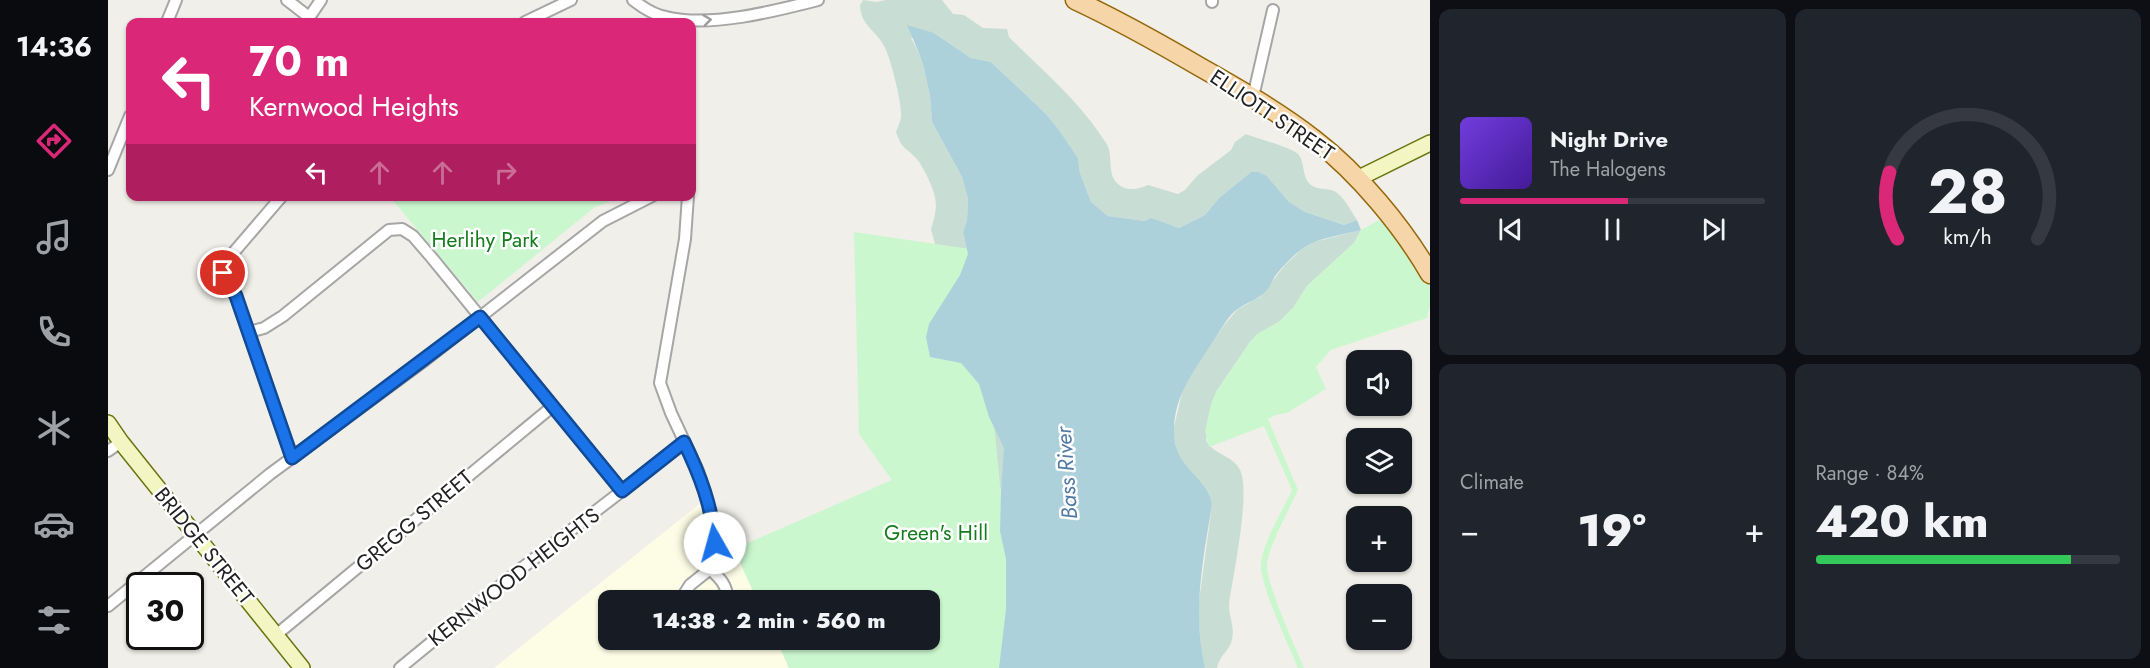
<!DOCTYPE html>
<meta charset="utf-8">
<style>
:root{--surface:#171b24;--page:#20242c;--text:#f1f3f6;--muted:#9ea1a6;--line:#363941;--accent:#db2777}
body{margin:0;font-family:Jost,sans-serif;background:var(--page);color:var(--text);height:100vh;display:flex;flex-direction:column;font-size:22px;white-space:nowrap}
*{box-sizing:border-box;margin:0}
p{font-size:20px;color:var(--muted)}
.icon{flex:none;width:33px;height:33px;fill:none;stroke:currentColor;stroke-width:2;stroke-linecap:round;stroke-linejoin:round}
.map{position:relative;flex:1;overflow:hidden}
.sheet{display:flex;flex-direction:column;gap:9px;padding:9px;background:#0d0f14;width:720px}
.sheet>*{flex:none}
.guide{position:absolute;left:18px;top:18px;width:570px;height:183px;border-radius:12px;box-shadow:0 2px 4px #0004;background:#db2777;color:#fff;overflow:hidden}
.buttons{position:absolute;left:1238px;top:350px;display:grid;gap:12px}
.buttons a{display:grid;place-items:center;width:66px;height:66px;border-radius:12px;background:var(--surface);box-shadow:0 2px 4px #0004;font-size:30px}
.speed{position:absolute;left:18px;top:572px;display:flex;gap:12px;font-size:30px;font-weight:700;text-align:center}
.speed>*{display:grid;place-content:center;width:78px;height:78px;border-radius:50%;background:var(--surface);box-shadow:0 2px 4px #0004;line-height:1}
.speed .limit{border:3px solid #111;border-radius:9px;background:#fff;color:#111}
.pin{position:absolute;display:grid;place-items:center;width:51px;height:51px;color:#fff;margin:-26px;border:3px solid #fff;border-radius:50%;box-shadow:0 2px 6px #0007}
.me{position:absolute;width:66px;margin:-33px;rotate:353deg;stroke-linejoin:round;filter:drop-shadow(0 0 4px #0008)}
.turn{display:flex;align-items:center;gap:21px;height:126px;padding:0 24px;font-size:27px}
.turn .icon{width:78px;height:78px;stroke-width:2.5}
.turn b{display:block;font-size:42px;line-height:51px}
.lanes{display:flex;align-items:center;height:57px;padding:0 24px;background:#0003;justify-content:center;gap:30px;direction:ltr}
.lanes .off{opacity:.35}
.big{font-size:45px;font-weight:800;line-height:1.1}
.sheet .widget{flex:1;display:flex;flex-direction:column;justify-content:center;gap:9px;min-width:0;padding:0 21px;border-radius:12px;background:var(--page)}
.sheet .dial{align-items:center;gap:0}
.dial svg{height:156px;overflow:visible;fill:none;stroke:var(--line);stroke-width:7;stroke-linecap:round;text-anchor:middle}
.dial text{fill:var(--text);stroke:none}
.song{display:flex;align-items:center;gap:18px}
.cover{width:72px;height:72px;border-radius:9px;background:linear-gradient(135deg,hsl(260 70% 55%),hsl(260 70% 35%))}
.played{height:6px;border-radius:3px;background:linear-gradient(90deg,var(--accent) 55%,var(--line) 55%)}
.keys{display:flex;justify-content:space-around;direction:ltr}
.heat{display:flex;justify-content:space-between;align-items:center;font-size:33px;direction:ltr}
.charge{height:9px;border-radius:4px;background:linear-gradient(90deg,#34c759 84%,var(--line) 0)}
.sheet .tiles{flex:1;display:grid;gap:9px;grid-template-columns:repeat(2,1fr)}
.trip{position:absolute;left:490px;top:590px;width:342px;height:60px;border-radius:12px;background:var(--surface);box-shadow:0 2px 4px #0004;font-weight:800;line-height:60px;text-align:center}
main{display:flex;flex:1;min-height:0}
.dock{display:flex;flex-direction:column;width:108px;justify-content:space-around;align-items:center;background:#090b0e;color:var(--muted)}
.dock .icon{width:42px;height:42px}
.dock .on{color:var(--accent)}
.dock b{font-size:27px;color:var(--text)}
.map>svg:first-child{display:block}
.education{fill:#fdfde6}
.wetland{fill:#c8ded4}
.park{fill:#cbf7cf}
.water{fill:#add1db}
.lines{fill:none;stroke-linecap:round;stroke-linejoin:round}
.minor-casing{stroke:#a6a6a6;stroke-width:14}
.secondary-casing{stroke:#69750d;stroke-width:18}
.primary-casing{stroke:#95680a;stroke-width:21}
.minor{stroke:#fff;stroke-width:10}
.secondary{stroke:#f3f6c3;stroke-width:15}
.primary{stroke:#f6d6a9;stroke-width:18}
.oneway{stroke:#9c9c9c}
.route-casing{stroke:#114b97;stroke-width:15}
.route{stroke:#1a73e8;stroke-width:10}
.labels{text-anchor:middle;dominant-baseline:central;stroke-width:5;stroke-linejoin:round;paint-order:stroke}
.street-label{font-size:21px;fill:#222;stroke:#fff}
.park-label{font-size:21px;fill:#147c1d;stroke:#fff}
.water-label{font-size:22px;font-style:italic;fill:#507aa4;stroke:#fff}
</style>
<main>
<nav class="dock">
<b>14:36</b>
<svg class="icon on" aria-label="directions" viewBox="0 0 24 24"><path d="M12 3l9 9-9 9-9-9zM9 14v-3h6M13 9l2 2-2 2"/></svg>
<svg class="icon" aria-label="music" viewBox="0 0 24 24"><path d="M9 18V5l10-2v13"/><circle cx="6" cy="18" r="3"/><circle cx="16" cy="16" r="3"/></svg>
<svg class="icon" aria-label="phone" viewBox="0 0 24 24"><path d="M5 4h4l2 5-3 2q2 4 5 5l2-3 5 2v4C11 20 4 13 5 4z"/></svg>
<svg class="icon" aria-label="climate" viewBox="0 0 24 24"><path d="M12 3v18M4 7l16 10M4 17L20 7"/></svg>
<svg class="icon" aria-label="car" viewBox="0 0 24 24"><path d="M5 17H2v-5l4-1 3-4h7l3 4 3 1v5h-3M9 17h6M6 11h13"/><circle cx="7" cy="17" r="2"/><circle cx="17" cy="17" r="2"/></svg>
<svg class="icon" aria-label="filters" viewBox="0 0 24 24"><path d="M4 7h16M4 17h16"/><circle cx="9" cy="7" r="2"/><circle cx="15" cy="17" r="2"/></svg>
</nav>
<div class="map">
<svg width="1322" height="668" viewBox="0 0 1322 668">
<rect width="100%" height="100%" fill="#f1efe9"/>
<path class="education" d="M594,502L618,551L626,549L649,600H501V639H668L681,668H386Z"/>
<path class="wetland" d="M755,0L768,2L778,0H834L845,14L856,15L875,28L899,29L901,37C933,69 966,96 992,134C995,139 1000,144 1001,150C1004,161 1000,175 1010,184C1018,192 1032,189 1040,185L1070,194L1077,190L1089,176L1123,150L1127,142L1138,134C1150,139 1186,148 1191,155C1197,164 1194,178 1203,185C1209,190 1219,188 1226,191C1236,196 1243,211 1249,220L1236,225L1197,212L1181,202L1159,176L1143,172L1111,198L1097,215L1071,228L1043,219L1037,221L1000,216L983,202L972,173L970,158L936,112L883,62L863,58L826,33L803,38L811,53L816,68L822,96L824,122L854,177L860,199L859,220L855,232L860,254L881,417L897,448L893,491L823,229C831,205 829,197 818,174C815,169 812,162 808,158C796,146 794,149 788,132C789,128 792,123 793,118C795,107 782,54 775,44C765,28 753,25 752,5Z
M1253,230L1246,243L1199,286L1185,308L1172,321L1142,342L1108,392L1098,440C1105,455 1125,455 1132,470C1143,492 1125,576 1121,604C1121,619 1128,627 1123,643C1119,652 1111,657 1109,668H1097L1093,653L1090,609L1104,505L1095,485L1081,471L1069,453L1065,431L1074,393L1081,376L1117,324L1130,309L1152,297L1177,265L1194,249L1206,242Z"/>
<path class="park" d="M505,197L506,200L487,207L370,302L282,197Z
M1280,215L1322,274V304L1319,318L1223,350L1208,367L1218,389L1179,413L1168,415L1160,419L1190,490C1182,508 1161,546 1159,563C1157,582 1187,646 1196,668H1190C1181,645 1151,584 1153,563C1155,543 1175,509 1184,490L1156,426L1101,447L1097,431L1103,404L1108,392L1142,342L1149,334L1172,321L1185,308L1199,286L1246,243L1253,230Z
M746,232L869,250L910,668H681L668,639H822V600H649L626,549L784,480L751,434Z"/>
<path class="water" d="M799,25L826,33L863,58L883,62L936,112L950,129L970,158L972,173L983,202L1000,216L1037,221L1043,218L1071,228L1097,215L1111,198L1143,172H1150L1159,176L1181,202L1197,212L1236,225L1249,220L1253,230C1235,235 1213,237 1197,247C1186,254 1175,266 1167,276C1164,281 1162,287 1158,291C1150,300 1140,302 1131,308C1120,315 1113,330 1106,340C1088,368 1066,395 1066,430C1065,470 1100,475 1104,505C1095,558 1084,614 1097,668H891L898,609V559L892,531L893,491L896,448L881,417L871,384L853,363L822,357L818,337L821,324L852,275L860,254L855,232L859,220L860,199L854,177L824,122L822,96L816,68L811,53Z"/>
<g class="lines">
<defs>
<path id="minor" d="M179,0L201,17
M525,0C534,7 546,15 558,17C602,28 667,11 710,0
M1104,2V0
M59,22L68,0
M198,22L213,0
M417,22L463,0
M1145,97L1165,10
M0,170L22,116
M174,196L114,266L115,273L128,296L184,458
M580,196L577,239L552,383L563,413L590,471L605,520L607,543L602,569
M141,332L156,328L175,316L281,230L294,229L305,236L324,258L514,491
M0,451L13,442
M576,600L575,596L582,585L602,569C612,578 620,586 619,600
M0,606L162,474L317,360L495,221L544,196
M168,635L445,406
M292,668L414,568L576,443"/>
<path id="secondary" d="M1249,179L1322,143
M0,423L13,442L194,668"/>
<path id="primary" d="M967,0C1010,20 1051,43 1092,67C1131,89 1171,112 1207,140C1250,173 1295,227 1322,274"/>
</defs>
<use href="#minor" class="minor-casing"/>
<use href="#secondary" class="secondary-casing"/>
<use href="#primary" class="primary-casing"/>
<use href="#minor" class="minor"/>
<use href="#secondary" class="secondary"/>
<use href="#primary" class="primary"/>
</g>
<defs><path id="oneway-chevron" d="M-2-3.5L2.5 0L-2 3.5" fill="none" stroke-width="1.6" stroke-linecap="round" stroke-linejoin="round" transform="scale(1.5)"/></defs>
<use class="oneway" href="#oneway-chevron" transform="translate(599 20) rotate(-7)"/>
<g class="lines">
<defs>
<path id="route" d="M115,273L128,296L184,458L372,317L514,491L576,442C592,475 604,506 607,543"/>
</defs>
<use href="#route" class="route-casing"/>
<use href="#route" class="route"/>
</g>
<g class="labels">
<g class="street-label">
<text transform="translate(1164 115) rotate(34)">ELLIOTT STREET</text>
<text transform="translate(306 521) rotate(-40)">GREGG STREET</text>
<text transform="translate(96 546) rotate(51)">BRIDGE STREET</text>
<text transform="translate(406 577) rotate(-38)">KERNWOOD HEIGHTS</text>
</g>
<g class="park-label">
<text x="377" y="240">Herlihy Park</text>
<text x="828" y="533">Green's Hill</text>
</g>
<g class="water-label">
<text transform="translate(958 473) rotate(-94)">Bass River</text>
</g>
</g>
</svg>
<div class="buttons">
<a><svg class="icon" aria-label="sound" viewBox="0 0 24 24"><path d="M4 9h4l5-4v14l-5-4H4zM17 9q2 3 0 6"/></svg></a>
<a><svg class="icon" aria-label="layers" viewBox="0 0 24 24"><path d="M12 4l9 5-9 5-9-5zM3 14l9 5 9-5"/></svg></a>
<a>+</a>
<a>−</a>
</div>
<div class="speed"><div class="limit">30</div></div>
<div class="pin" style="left:115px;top:273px;background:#d93025"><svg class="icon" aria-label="arrive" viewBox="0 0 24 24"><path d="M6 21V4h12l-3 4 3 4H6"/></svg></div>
<svg class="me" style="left:607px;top:543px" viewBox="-20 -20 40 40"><circle r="19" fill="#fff"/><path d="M0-13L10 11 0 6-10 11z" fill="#1a73e8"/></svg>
<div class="trip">14:38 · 2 min · 560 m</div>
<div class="guide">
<div class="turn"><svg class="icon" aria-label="left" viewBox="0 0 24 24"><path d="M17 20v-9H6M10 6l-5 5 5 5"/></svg><div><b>70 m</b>Kernwood Heights</div></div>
<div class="lanes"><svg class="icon" aria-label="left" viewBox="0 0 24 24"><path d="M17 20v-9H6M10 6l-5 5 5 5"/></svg><svg class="icon off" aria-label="ahead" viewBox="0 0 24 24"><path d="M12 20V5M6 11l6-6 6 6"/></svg><svg class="icon off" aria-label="ahead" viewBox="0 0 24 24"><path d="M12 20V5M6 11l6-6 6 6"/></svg><svg class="icon off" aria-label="right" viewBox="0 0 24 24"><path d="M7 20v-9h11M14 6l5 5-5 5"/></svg></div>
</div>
</div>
<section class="sheet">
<div class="tiles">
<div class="widget">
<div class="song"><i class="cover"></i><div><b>Night Drive</b><p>The Halogens</p></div></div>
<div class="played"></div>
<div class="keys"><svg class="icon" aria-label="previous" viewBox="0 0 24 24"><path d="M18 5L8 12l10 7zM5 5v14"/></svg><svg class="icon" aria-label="pause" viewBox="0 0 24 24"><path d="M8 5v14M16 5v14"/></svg><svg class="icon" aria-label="next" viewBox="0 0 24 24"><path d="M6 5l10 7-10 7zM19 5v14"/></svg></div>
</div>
<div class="widget dial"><svg viewBox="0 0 100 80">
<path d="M14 69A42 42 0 1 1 86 69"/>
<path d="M14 69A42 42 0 0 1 10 35" stroke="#db2777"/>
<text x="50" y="56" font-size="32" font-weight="700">28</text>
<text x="50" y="72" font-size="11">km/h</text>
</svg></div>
<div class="widget"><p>Climate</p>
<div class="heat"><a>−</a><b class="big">19°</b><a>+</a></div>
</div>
<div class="widget"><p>Range · 84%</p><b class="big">420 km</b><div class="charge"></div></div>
</div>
</section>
</main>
